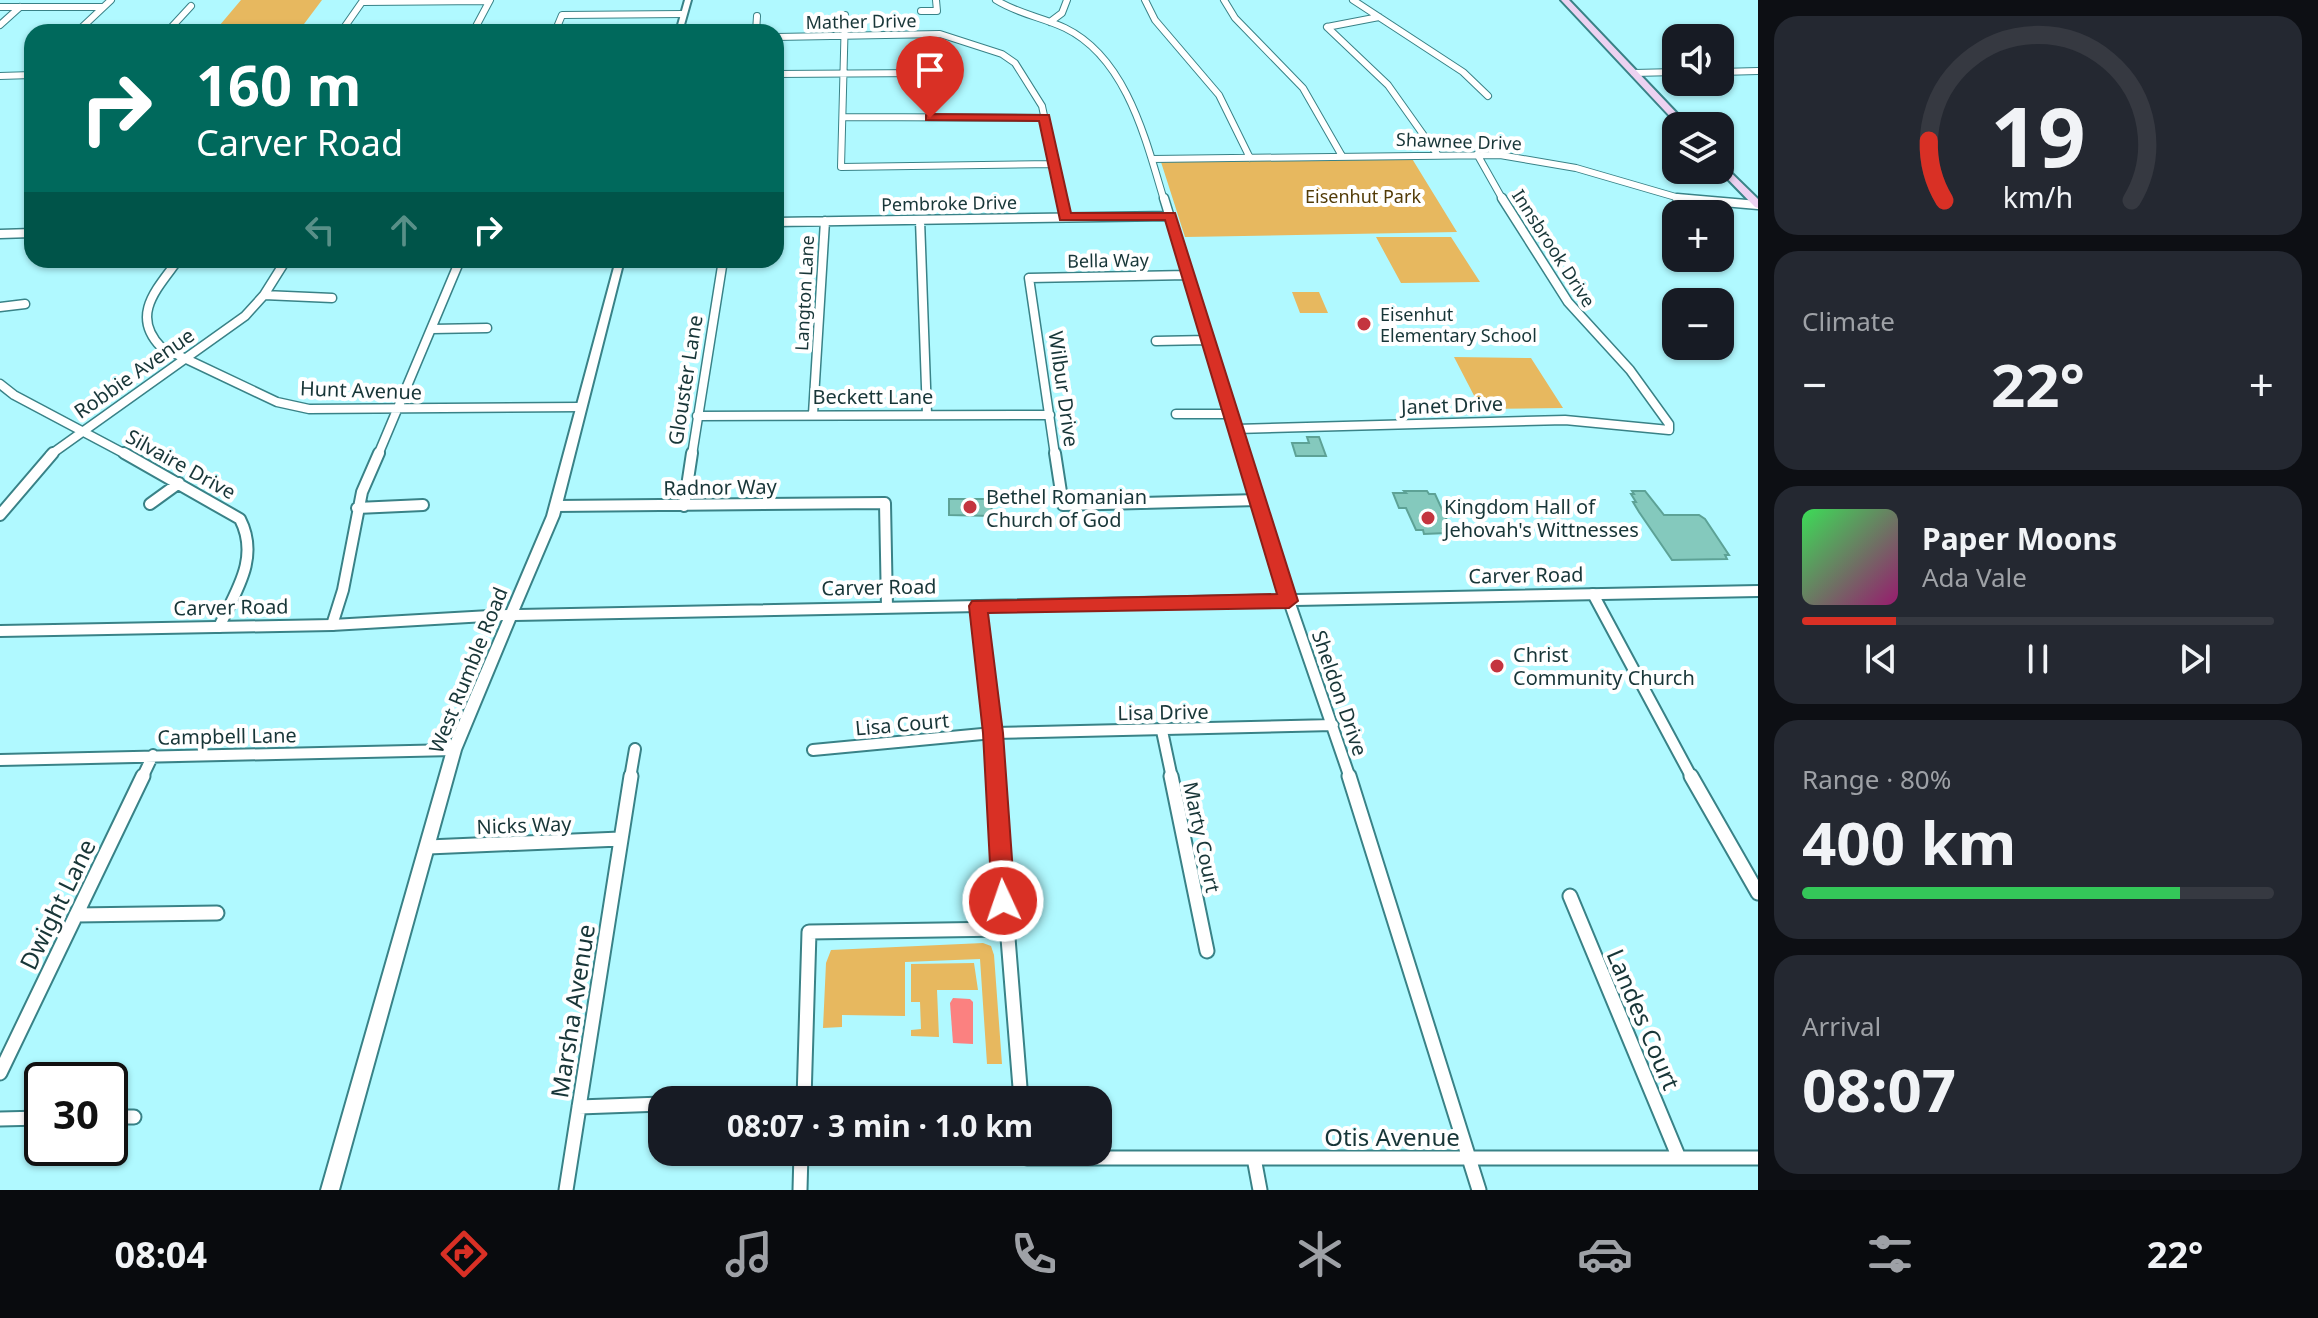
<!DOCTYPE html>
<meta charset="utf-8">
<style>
:root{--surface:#171b24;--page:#242831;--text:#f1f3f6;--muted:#9ea1a6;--line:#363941;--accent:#d93025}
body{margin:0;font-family:"Noto Sans",sans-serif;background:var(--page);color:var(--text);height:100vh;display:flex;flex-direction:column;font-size:30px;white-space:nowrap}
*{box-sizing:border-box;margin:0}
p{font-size:26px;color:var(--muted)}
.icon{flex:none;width:44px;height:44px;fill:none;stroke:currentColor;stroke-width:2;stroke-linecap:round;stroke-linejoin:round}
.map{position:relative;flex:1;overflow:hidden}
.side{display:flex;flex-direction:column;gap:16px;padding:16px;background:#0d0f14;width:560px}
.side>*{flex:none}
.banner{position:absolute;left:24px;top:24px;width:760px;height:244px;border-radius:24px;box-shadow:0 2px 6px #0004;background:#00695c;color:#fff;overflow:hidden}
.tools{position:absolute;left:1662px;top:24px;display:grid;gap:16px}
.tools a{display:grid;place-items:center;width:72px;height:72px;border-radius:16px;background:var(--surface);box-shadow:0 2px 6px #0004;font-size:40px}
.speed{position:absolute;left:24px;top:1062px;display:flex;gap:16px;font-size:40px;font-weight:700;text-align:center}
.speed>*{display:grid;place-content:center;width:104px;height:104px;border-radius:50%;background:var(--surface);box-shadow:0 2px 6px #0004;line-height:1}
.speed .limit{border:4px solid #111;border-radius:12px;background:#fff;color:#111}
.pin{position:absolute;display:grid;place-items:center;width:68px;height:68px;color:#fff;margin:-82px -34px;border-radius:50% 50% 50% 0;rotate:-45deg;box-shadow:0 0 8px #0007}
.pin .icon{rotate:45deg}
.me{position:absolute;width:88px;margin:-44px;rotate:357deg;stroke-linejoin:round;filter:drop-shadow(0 0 6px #0008)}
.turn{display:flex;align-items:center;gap:28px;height:168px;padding:0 40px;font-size:36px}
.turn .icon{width:104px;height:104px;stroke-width:2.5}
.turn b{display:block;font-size:56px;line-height:68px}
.lanes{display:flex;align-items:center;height:76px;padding:0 40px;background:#0003;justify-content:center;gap:40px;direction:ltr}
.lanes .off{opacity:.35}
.big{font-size:60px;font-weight:700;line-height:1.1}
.side .widget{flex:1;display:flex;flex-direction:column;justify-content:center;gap:12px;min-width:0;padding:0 28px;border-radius:24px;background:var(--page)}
.side .dial{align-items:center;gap:0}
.dial svg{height:208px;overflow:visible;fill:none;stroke:var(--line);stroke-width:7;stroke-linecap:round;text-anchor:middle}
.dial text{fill:var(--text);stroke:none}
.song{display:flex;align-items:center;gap:24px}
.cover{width:96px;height:96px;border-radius:12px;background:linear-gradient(135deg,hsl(130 70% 55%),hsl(320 70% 35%))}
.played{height:8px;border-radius:4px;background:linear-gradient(90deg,var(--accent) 20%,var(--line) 20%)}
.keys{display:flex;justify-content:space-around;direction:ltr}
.heat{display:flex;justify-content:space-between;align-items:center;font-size:44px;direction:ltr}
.charge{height:12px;border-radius:6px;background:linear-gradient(90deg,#34c759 80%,var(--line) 0)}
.trip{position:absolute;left:648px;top:1086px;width:464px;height:80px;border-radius:24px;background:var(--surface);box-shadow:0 2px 6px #0004;font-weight:700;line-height:80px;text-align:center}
.dock{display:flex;height:128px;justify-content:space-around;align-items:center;background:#090b0e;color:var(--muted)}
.dock .icon{width:56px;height:56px}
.dock .current{color:var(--accent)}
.dock b{font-size:36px;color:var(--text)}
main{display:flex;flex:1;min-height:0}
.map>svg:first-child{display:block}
.green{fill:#e7b85f}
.water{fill:#fb8180}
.building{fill:#84c9bd;stroke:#5da296;stroke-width:2}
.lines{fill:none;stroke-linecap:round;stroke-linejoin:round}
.minor-far3-casing{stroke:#398287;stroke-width:8}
.minor-far2-casing{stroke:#398287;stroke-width:11}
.minor-far1-casing{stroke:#398287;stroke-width:14}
.minor-casing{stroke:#398287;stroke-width:17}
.tertiary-casing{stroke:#398287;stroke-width:4}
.secondary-casing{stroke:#398287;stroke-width:4}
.minor-far3{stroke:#fff;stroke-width:6}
.minor-far2{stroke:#fff;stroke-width:8}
.minor-far1{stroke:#fff;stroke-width:10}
.minor{stroke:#fff;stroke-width:13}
.tertiary{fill:#fff;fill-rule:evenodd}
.secondary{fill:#ecd2f1;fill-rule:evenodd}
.route{fill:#d93025;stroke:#8d1f18;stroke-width:2}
.poi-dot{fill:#c4353f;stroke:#fff;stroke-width:3}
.labels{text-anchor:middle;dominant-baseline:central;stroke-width:8;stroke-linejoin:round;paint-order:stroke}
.far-street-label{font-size:18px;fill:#183638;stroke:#fff}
.far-park-label{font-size:18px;fill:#523b07;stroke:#fff}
.far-poi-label{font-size:18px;fill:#183638;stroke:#fff;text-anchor:start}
.street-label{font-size:20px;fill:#183638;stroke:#fff}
.poi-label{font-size:20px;fill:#183638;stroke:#fff;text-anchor:start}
.near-street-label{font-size:24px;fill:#183638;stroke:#fff}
</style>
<main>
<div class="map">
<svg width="1758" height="1190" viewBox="0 0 1758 1190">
<rect width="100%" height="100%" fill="#b0f9ff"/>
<path class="green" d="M241,0H322L298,32H214Z
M1411,157L1457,232L1185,237L1161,162Z
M1376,237H1451L1480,282L1401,283Z
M1292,292H1319L1328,313H1300Z
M1454,357L1531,358L1563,408L1481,409Z
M983,943L991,946L994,955L1002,1064H987L980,959L905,962V1016L842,1015V1027L823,1028L826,963L831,950Z
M974,963L978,990H937L939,1037L911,1036V1030L921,1029L920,1002H911V964Z"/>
<path class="water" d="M953,998L970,999L973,1002V1044L953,1043L950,1003Z"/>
<path class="building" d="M1307,437H1319L1326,456H1296L1292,443H1309Z
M1404,491H1427L1429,494H1435L1451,529H1443L1446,533L1424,534L1423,530H1416L1406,508H1399L1393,493H1406Z
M1632,491H1645L1664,515H1699L1705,519L1729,555H1725L1727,559L1672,560L1639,512L1633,502H1636L1631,494H1634Z
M949,499H991L992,516L949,515Z"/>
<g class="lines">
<defs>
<path id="minor-far3" d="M996,0C1018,14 1042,17 1065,28C1127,58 1146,141 1164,200
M1145,0L1155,20L1219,95L1250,158
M1224,0L1235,18L1303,88L1342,156
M1353,0L1463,72L1488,96
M0,7H103
M921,11H937L936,0
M845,15L841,167L1054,164
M1050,22L1062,13L1067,0
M0,25L20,7
M1327,27L1388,85L1437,154
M1327,27L1379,17
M77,32L111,0
M167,32L191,6
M341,32L362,2L489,1
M473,32L490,0
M555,32L562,15L683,14
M756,32L757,16
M776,37L940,34L1002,54L1015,63L1042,106L1062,200
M1720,72L1758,71
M1634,73L1676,72
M776,74L926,73
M0,76L32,75
M844,117L1045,118
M1477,154L1503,200
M1152,159L1500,155L1576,168L1686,200"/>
<path id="minor-far2" d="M1061,198L1065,217
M1164,198L1243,455
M1677,198L1758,205
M920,220L927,414
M776,222L1170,216
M0,234L32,233
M178,260C157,289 130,315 161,347L277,402L309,409L580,407
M264,295L332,298
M0,307L25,304
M432,329L487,328
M1156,341L1208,340
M0,384L14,395L127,455
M813,414L825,221
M1176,414H1231
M697,416L1050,415
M1236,429L1565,420L1669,430V424L1630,370L1568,302L1502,198
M50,455L245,316L264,295L286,260
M378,455L460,260
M692,455L723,260
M1055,455L1029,278L1188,275"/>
<path id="minor-far1" d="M124,453L240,519C260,558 236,591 219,627
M1055,453L1063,505L1258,500
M1243,453L1289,601L1350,778
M150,504L179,483
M556,506L885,503L887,607
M684,506L692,453
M357,508L423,505
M0,515L53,453
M1593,594L1692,778
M978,606L995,778
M332,625L343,590L362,492L379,453
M1162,731L1172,778
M813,750L993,733L1333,725
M0,760L454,750
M142,778L153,755
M630,778L635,749"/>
<path id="minor" d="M995,776L1021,1100
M1171,776L1207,951
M1349,776L1479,1190
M1691,776L1758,893
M428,847L620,839
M1570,896L1679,1158
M76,915L217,913
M0,1073L143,776
M804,1100L809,932L1005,929
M579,1107L662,1104
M110,1117H134
M0,1119L42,1118
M1026,1152L1027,1158H1758
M1254,1158L1260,1190
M566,1190L631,776
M800,1190L801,1152"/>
<path id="tertiary" d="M685,0H691L682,32H676Z
M616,260H624L559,516L519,610L1758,586V596L515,620L461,750L339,1190H321L447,750L503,620L332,630L0,636V626L332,620L507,610L547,516Z"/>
<path id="secondary" d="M1561,0H1569L1689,126H1679Z
M1720,162L1758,199V208L1755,207L1719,170Z"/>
</defs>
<use href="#minor-far3" class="minor-far3-casing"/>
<use href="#minor-far2" class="minor-far2-casing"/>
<use href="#minor-far1" class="minor-far1-casing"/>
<use href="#minor" class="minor-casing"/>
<use href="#tertiary" class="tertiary-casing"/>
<use href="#secondary" class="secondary-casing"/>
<use href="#minor-far3" class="minor-far3"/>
<use href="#minor-far2" class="minor-far2"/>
<use href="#minor-far1" class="minor-far1"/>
<use href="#minor" class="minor"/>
<use href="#tertiary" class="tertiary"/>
<use href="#secondary" class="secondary"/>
</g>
<path class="route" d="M930,114L1049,115L1071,213H1175L1298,601L1289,608L988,613L1003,733L1015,901L1011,908L1003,912L995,908L992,901L983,733L969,606L972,601L1277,594L1165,220H1060L1039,121L926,120V115Z"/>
<g class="poi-dot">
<circle cx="1364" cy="324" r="8"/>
<circle cx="970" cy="507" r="8"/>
<circle cx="1428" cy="518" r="8"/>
<circle cx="1497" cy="666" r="8"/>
</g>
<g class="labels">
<g class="far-street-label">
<text transform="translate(861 21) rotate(-1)">Mather Drive</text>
<text transform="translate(1459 141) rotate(2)">Shawnee Drive</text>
<text transform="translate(949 203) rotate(-1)">Pembroke Drive</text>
<text transform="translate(1554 248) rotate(57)">Innsbrook Drive</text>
<text transform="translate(1108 260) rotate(-1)">Bella Way</text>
<text transform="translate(804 293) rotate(-87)">Langton Lane</text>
</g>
<g class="far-park-label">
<text x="1363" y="196">Eisenhut Park</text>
</g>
<g class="far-poi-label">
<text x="1380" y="314">Eisenhut<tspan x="1380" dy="21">Elementary School</tspan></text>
</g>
<g class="street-label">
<text transform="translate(134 373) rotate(-35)">Robbie Avenue</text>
<text transform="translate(685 380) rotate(-81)">Glouster Lane</text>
<text transform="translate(1064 389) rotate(82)">Wilbur Drive</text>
<text transform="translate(361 390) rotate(2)">Hunt Avenue</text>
<text x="873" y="396">Beckett Lane</text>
<text transform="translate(1452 405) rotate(-2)">Janet Drive</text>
<text transform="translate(181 464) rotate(29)">Silvaire Drive</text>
<text transform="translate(720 487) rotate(-1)">Radnor Way</text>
<text transform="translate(1526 575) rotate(-1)">Carver Road</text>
<text transform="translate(879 587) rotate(-1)">Carver Road</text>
<text transform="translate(231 607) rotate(-1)">Carver Road</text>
<text transform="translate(468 670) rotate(-68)">West Rumble Road</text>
<text transform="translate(1340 693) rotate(71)">Sheldon Drive</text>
<text transform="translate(1163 712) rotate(-1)">Lisa Drive</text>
<text transform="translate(902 724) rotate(-5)">Lisa Court</text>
<text transform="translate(227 736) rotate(-1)">Campbell Lane</text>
<text transform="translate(524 825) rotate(-2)">Nicks Way</text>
<text transform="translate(1202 837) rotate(78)">Marty Court</text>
</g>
<g class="poi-label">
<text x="986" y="496">Bethel Romanian<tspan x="986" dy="23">Church of God</tspan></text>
<text x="1444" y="506">Kingdom Hall of<tspan x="1444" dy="23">Jehovah's Wittnesses</tspan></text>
<text x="1513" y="654">Christ<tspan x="1513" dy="23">Community Church</tspan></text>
</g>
<g class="near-street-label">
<text transform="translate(57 904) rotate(-64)">Dwight Lane</text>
<text transform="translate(572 1011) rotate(-81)">Marsha Avenue</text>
<text transform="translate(1644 1019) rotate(67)">Landes Court</text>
<text x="1392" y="1136">Otis Avenue</text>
</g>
</g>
</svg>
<div class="tools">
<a><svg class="icon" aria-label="sound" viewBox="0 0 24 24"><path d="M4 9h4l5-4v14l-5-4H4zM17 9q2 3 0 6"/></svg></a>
<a><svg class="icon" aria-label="layers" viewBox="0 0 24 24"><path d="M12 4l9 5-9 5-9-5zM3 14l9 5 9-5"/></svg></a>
<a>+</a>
<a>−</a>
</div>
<div class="speed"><div class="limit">30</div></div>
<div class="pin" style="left:930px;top:118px;background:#d93025"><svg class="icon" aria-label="arrive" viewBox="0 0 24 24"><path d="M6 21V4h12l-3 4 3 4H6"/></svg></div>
<svg class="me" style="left:1003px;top:901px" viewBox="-20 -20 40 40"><circle r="17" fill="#d93025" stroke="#fff" stroke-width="3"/><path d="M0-11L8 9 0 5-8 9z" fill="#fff"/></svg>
<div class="trip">08:07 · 3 min · 1.0 km</div>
<div class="banner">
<div class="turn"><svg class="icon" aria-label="right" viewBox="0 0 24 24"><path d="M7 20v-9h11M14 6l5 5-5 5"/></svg><div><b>160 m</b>Carver Road</div></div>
<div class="lanes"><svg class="icon off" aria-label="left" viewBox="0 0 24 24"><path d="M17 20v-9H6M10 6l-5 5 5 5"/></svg><svg class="icon off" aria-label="ahead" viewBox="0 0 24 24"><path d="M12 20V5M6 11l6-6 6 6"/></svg><svg class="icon" aria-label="right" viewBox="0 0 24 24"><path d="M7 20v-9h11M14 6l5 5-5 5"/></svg></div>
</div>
</div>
<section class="side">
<div class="widget dial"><svg viewBox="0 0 100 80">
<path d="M14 69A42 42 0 1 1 86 69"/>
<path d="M14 69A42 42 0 0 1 8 46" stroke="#d93025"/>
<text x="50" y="56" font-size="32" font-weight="700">19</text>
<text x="50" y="72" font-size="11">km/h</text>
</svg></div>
<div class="widget"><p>Climate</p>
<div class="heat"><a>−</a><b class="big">22°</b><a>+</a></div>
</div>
<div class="widget">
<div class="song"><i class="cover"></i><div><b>Paper Moons</b><p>Ada Vale</p></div></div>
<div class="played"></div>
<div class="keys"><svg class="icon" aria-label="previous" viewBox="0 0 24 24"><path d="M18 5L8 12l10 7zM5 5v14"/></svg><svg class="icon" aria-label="pause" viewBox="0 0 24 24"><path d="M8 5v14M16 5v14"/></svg><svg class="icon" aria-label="next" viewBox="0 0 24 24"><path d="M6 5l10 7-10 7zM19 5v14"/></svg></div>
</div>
<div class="widget"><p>Range · 80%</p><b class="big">400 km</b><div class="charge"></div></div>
<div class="widget"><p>Arrival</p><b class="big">08:07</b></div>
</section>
</main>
<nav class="dock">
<b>08:04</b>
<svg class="icon current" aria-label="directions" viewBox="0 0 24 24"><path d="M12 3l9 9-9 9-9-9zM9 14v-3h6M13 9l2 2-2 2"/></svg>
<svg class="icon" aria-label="music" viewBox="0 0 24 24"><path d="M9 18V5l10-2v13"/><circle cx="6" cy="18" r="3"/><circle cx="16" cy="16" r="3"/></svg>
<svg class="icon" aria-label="phone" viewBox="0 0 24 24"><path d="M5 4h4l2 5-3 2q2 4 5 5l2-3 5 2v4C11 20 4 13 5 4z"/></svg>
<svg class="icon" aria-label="climate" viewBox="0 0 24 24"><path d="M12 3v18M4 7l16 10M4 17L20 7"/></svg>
<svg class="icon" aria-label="car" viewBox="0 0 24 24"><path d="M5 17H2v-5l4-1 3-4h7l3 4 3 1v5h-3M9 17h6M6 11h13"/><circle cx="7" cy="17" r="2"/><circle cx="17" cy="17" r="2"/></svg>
<svg class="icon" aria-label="filters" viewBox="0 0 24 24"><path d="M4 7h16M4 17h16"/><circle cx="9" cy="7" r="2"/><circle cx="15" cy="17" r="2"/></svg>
<b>22°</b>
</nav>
